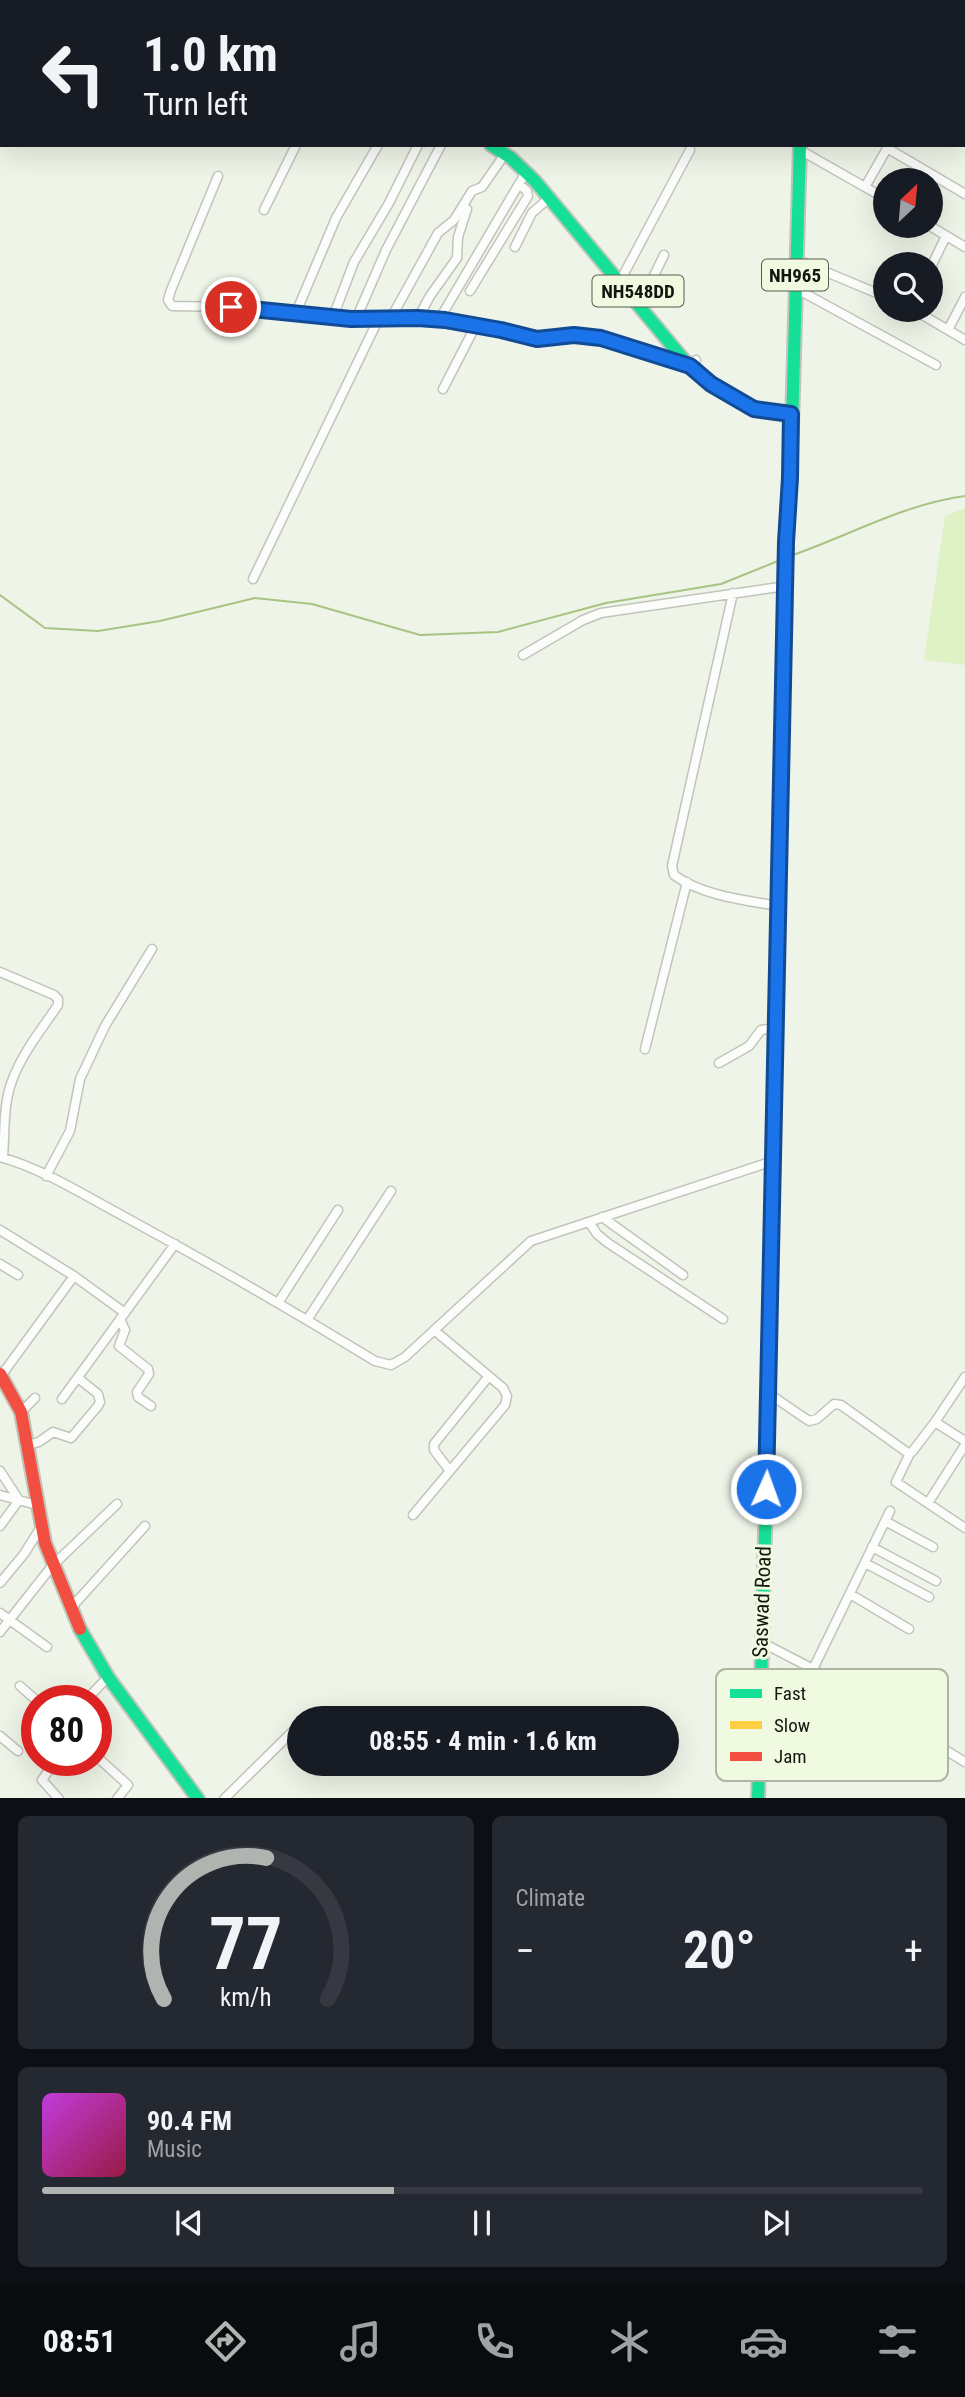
<!DOCTYPE html>
<meta charset="utf-8">
<style>
:root{--surface:#171b24;--page:#242831;--text:#f1f3f6;--muted:#9ea1a6;--line:#363941;--accent:#b0b3b0}
body{margin:0;font-family:"Roboto Condensed",sans-serif;background:var(--page);color:var(--text);height:100vh;display:flex;flex-direction:column;font-size:26px;white-space:nowrap}
*{box-sizing:border-box;margin:0}
p{font-size:23px;color:var(--muted)}
.icon{flex:none;width:38px;height:38px;fill:none;stroke:currentColor;stroke-width:2;stroke-linecap:round;stroke-linejoin:round}
.map{position:relative;height:1798px;overflow:hidden}
.panel{display:flex;flex-direction:column;gap:18px;padding:18px;background:#0d0f14;flex:1}
.panel>*{flex:none}
.guide{position:absolute;left:0px;top:0px;width:966px;height:147px;box-shadow:0 7px 28px #0002;background:#171b24;color:var(--text);overflow:hidden}
.needle{width:46px;rotate:26deg}
.tools{position:absolute;left:873px;top:168px;display:grid;gap:14px}
.tools a{display:grid;place-items:center;width:70px;height:70px;border-radius:50%;background:var(--surface);box-shadow:0 7px 28px #0002;font-size:35px}
.speed{position:absolute;left:21px;top:1685px;display:flex;gap:14px;font-size:35px;font-weight:700;text-align:center}
.speed>*{display:grid;place-content:center;width:91px;height:91px;border-radius:50%;background:var(--surface);box-shadow:0 7px 28px #0002;line-height:1}
.speed .limit{border:10px solid #d22;background:#fff;color:#111}
.pin{position:absolute;display:grid;place-items:center;width:60px;height:60px;color:#fff;margin:-30px;border:4px solid #fff;border-radius:50%;box-shadow:0 2px 7px #0007}
.me{position:absolute;width:77px;margin:-38px;rotate:2deg;stroke-linejoin:round;filter:drop-shadow(0 0 5px #0008)}
.turn{display:flex;align-items:center;gap:24px;height:147px;padding:0 28px;font-size:32px}
.turn .icon{width:91px;height:91px;stroke-width:2.5}
.turn b{display:block;font-size:49px;line-height:60px}
.big{font-size:52px;font-weight:700;line-height:1.1}
.panel .card{flex:1;display:flex;flex-direction:column;justify-content:center;gap:10px;min-width:0;padding:0 24px;border-radius:10px;background:var(--page)}
.panel .dial{align-items:center;gap:0}
.dial svg{height:182px;overflow:visible;fill:none;stroke:var(--line);stroke-width:7;stroke-linecap:round;text-anchor:middle}
.dial text{fill:var(--text);stroke:none}
.song{display:flex;align-items:center;gap:21px}
.cover{width:84px;height:84px;border-radius:10px;background:linear-gradient(135deg,hsl(290 70% 55%),hsl(340 70% 35%))}
.played{height:7px;border-radius:4px;background:linear-gradient(90deg,var(--accent) 40%,var(--line) 40%)}
.keys{display:flex;justify-content:space-around;direction:ltr}
.heat{display:flex;justify-content:space-between;align-items:center;font-size:38px;direction:ltr}
.panel .tiles{flex:1;display:grid;gap:18px;grid-template-columns:1fr 1fr}
.card:last-child{grid-column:span 2}
.trip{position:absolute;left:287px;top:1706px;width:392px;height:70px;border-radius:35px;background:var(--surface);box-shadow:0 7px 28px #0002;font-weight:700;line-height:70px;text-align:center}
.menu{display:flex;height:112px;justify-content:space-around;align-items:center;background:#090b0e;color:var(--muted)}
.menu .icon{width:49px;height:49px}
.menu .on{color:var(--accent)}
.menu b{font-size:32px;color:var(--text)}
.map>svg:first-child{display:block}
.green{fill:#dff2c5}
.lines{fill:none;stroke-linecap:round;stroke-linejoin:round}
.stream{stroke:#a9c382;stroke-width:2}
.street-casing{stroke:#c0c5ba;stroke-width:11}
.fast-casing{stroke:#c0c5ba;stroke-width:16}
.slow-casing{stroke:#c0c5ba;stroke-width:16}
.jam-casing{stroke:#c0c5ba;stroke-width:16}
.street{stroke:#fcfdfb;stroke-width:8}
.fast{stroke:#16e098;stroke-width:12}
.slow{stroke:#ffcf43;stroke-width:12}
.jam{stroke:#f24e42;stroke-width:12}
.route-casing{stroke:#114b97;stroke-width:18}
.route{stroke:#1a73e8;stroke-width:12}
.labels{text-anchor:middle;dominant-baseline:central;stroke-width:6;stroke-linejoin:round;paint-order:stroke}
.shield{fill:#effae1;stroke:#565b4e;stroke-width:2}
.shield-label{font-size:19px;font-weight:bold;fill:#14170f}
.street-label{font-size:21px;fill:#14170f;stroke:#effae1}
.key{fill:#effae1;stroke:#adb6a2;stroke-width:2}
.key-label{font-size:19px;fill:#14170f}
</style>
<div class="map">
<svg width="965" height="1799" viewBox="0 0 965 1799">
<rect width="100%" height="100%" fill="#eef4e7"/>
<path class="green" d="M965,508V665L924,660L945,516Z"/>
<g class="lines">
<path class="stream" d="M793,555C850,535 905,504 965,496
M0,595L45,628L98,631L160,621L255,598L312,604L420,635L498,632L606,603L721,584L778,561"/>
<defs>
<path id="street" d="M812,2V0
M941,2L942,0
M964,49H965
M964,109L965,110
M964,141H965
M887,148L965,194
M800,150L886,199
M218,176L171,290L168,300L172,306L231,307L351,319L418,318L479,326L537,339L588,336L601,338L689,366L696,360
M865,187L889,145
M264,210L296,145
M930,226L965,247
M515,247L532,213L549,198
M795,259L886,297
M931,267L946,236
M619,283L690,150
M795,288L936,365
M470,291L528,196L527,191L519,184
M643,298L664,255
M914,310L965,340
M295,315L336,218L378,145
M333,317L354,262L389,203L418,145
M391,318L438,233L454,220L472,191L482,187L505,154
M418,318L430,296L457,258L458,237L467,209
M356,319L386,250L441,145
M439,320L526,172
M948,330L965,297
M443,389L476,325
M253,579L379,318
M733,593L672,866L674,875C703,896 744,900 778,906
M523,655L583,620L601,613L786,586
M0,972L54,995L58,999V1005C42,1029 22,1053 12,1081C3,1104 5,1132 3,1157
M645,1049L687,882
M719,1063L749,1046L761,1030L776,1028
M0,1157C42,1168 87,1197 125,1217C210,1263 293,1311 375,1361L391,1365L405,1357L531,1241L773,1161
M46,1176L70,1131L80,1079L105,1026L152,949
M602,1217L683,1275
M589,1222L597,1234L608,1243L723,1319
M0,1230L74,1276L125,1313
M0,1264L18,1275
M278,1303L338,1210
M120,1319L125,1330L119,1346L148,1369L149,1374L137,1392L138,1397L151,1406
M307,1320L391,1191
M1,1376L74,1276
M768,1393L809,1421L817,1419L834,1404L841,1405L908,1453L912,1452L935,1422L965,1441
M62,1399L175,1244
M21,1412L35,1398
M935,1422L965,1377
M25,1446L39,1442L53,1432L71,1438L98,1406L100,1402L98,1394L78,1378
M910,1453L896,1482L965,1528
M0,1471L19,1500L0,1526
M450,1471L434,1450V1444L489,1376
M0,1495L37,1505
M928,1503L965,1445
M413,1515L505,1405L507,1396L503,1388L434,1330
M885,1521L933,1547
M872,1547L936,1581
M865,1563L929,1597
M0,1583L24,1554L41,1527
M850,1594L909,1629
M70,1609L145,1526
M0,1613L47,1647
M0,1632L52,1566L117,1504
M761,1642L813,1669L965,1762
M813,1669L890,1511
M20,1686L37,1701
M85,1701L108,1677
M0,1736L18,1751
M96,1756L128,1785L117,1799
M56,1760L42,1780L59,1799
M224,1799L292,1732"/>
<path id="fast" d="M802,0V2
M491,145L511,158L535,181L689,366L711,384L754,409L791,414
M792,425L800,145
M80,1629L108,1677L198,1799
M758,1799L769,1380"/>
<path id="slow" d="M253,0L256,2
M269,0L271,2
M769,1380L781,770"/>
<path id="jam" d="M781,770L786,542L792,425
M0,1374L21,1412L45,1543L80,1629"/>
</defs>
<use href="#street" class="street-casing"/>
<use href="#fast" class="fast-casing"/>
<use href="#slow" class="slow-casing"/>
<use href="#jam" class="jam-casing"/>
<use href="#street" class="street"/>
<use href="#fast" class="fast"/>
<use href="#slow" class="slow"/>
<use href="#jam" class="jam"/>
</g>
<g class="lines">
<defs>
<path id="route" d="M231,307L351,319L418,318L445,320L501,330L537,339L574,335L601,338L690,366L711,384L754,409L791,414L790,478L786,542L766,1489"/>
</defs>
<use href="#route" class="route-casing"/>
<use href="#route" class="route"/>
</g>
<g class="labels">
<g class="shield">
<rect x="762" y="259.5" width="66" height="31" rx="5"/>
<rect x="592.5" y="275.5" width="91" height="31" rx="5"/>
</g>
<g class="shield-label">
<text x="795" y="275">NH965</text>
<text x="638" y="291">NH548DD</text>
</g>
<g class="street-label">
<text transform="translate(762 1602) rotate(-88)">Saswad Road</text>
</g>
</g>
<rect x="716" y="1669" width="232" height="112" rx="10" class="key"/>
<rect x="730" y="1689" width="32" height="9" fill="#16e098"/>
<rect x="730" y="1721" width="32" height="8" fill="#ffcf43"/>
<rect x="730" y="1752" width="32" height="9" fill="#f24e42"/>
<g class="key-label">
<text x="774" y="1700">Fast</text>
<text x="774" y="1732">Slow</text>
<text x="774" y="1763">Jam</text>
</g>
</svg>
<div class="tools">
<a><svg class="needle" viewBox="-14 -14 28 28"><path d="M0-13l5 13h-10z" fill="#e53935"/><path d="M0 13l5-13h-10z" fill="#9ea1a6"/></svg></a>
<a><svg class="icon" aria-label="search" viewBox="0 0 24 24"><circle cx="10" cy="10" r="6"/><path d="M15 15l6 6"/></svg></a>
</div>
<div class="speed"><div class="limit">80</div></div>
<div class="pin" style="left:231px;top:307px;background:#d93025"><svg class="icon" aria-label="arrive" viewBox="0 0 24 24"><path d="M6 21V4h12l-3 4 3 4H6"/></svg></div>
<svg class="me" style="left:766px;top:1489px" viewBox="-20 -20 40 40"><circle r="17" fill="#1a73e8" stroke="#fff" stroke-width="3"/><path d="M0-11L8 9 0 5-8 9z" fill="#fff"/></svg>
<div class="trip">08:55 · 4 min · 1.6 km</div>
<div class="guide">
<div class="turn"><svg class="icon" aria-label="left" viewBox="0 0 24 24"><path d="M17 20v-9H6M10 6l-5 5 5 5"/></svg><div><b>1.0 km</b>Turn left</div></div>
</div>
</div>
<section class="panel">
<div class="tiles">
<div class="card dial"><svg viewBox="0 0 100 80">
<path d="M14 69A42 42 0 1 1 86 69"/>
<path d="M14 69A42 42 0 0 1 59 7" stroke="#b0b3b0"/>
<text x="50" y="56" font-size="32" font-weight="700">77</text>
<text x="50" y="72" font-size="11">km/h</text>
</svg></div>
<div class="card"><p>Climate</p>
<div class="heat"><a>−</a><b class="big">20°</b><a>+</a></div>
</div>
<div class="card">
<div class="song"><i class="cover"></i><div><b>90.4 FM</b><p>Music</p></div></div>
<div class="played"></div>
<div class="keys"><svg class="icon" aria-label="previous" viewBox="0 0 24 24"><path d="M18 5L8 12l10 7zM5 5v14"/></svg><svg class="icon" aria-label="pause" viewBox="0 0 24 24"><path d="M8 5v14M16 5v14"/></svg><svg class="icon" aria-label="next" viewBox="0 0 24 24"><path d="M6 5l10 7-10 7zM19 5v14"/></svg></div>
</div>
</div>
</section>
<nav class="menu">
<b>08:51</b>
<svg class="icon on" aria-label="directions" viewBox="0 0 24 24"><path d="M12 3l9 9-9 9-9-9zM9 14v-3h6M13 9l2 2-2 2"/></svg>
<svg class="icon" aria-label="music" viewBox="0 0 24 24"><path d="M9 18V5l10-2v13"/><circle cx="6" cy="18" r="3"/><circle cx="16" cy="16" r="3"/></svg>
<svg class="icon" aria-label="phone" viewBox="0 0 24 24"><path d="M5 4h4l2 5-3 2q2 4 5 5l2-3 5 2v4C11 20 4 13 5 4z"/></svg>
<svg class="icon" aria-label="climate" viewBox="0 0 24 24"><path d="M12 3v18M4 7l16 10M4 17L20 7"/></svg>
<svg class="icon" aria-label="car" viewBox="0 0 24 24"><path d="M5 17H2v-5l4-1 3-4h7l3 4 3 1v5h-3M9 17h6M6 11h13"/><circle cx="7" cy="17" r="2"/><circle cx="17" cy="17" r="2"/></svg>
<svg class="icon" aria-label="filters" viewBox="0 0 24 24"><path d="M4 7h16M4 17h16"/><circle cx="9" cy="7" r="2"/><circle cx="15" cy="17" r="2"/></svg>
</nav>
